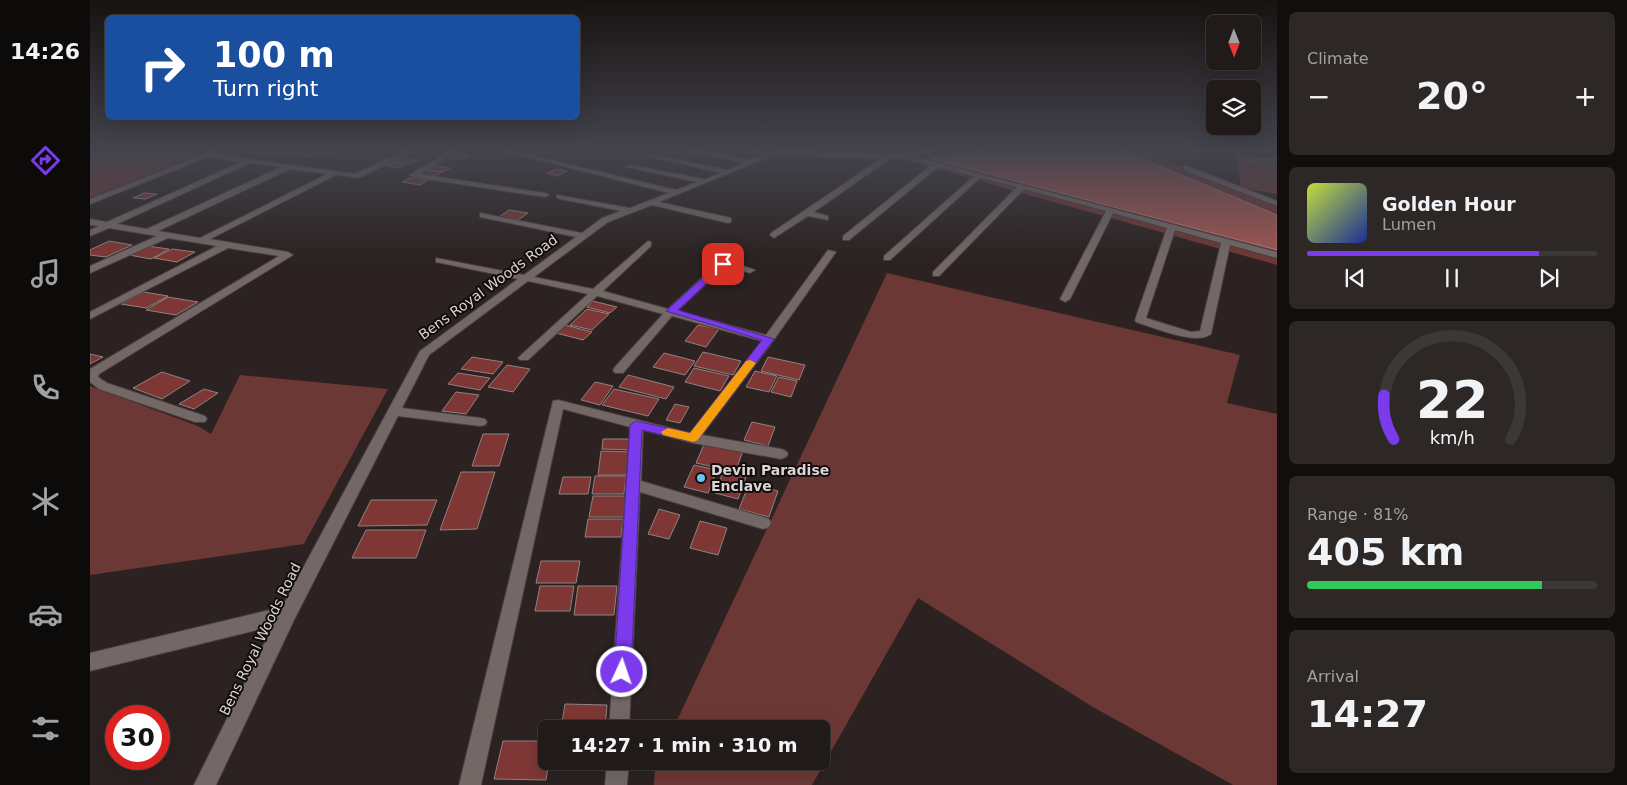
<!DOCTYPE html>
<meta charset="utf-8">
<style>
:root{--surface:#201a19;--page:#2d2726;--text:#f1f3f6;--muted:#a2a1a2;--line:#3d3838;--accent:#7c3aed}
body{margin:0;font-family:"DejaVu Sans",sans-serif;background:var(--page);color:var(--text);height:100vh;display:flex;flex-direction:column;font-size:19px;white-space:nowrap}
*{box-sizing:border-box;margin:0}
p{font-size:16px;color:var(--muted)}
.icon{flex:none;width:28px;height:28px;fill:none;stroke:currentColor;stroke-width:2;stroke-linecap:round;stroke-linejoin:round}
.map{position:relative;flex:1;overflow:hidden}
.sheet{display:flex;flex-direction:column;gap:12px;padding:12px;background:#120e0e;width:350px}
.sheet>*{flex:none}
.guide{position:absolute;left:15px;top:15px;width:475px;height:105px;border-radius:8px;box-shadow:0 5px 20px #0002,0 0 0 1px var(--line);background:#1a4fa0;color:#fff;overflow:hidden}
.needle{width:32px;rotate:179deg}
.tools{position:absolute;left:1116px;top:15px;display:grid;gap:10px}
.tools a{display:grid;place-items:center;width:55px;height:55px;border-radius:8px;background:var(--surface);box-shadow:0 5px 20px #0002,0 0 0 1px var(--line);font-size:25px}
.speed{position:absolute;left:15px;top:705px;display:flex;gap:10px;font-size:25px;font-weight:700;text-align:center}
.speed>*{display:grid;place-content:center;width:65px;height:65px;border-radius:50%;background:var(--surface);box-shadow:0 5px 20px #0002,0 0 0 1px var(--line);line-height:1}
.speed .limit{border:8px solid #d22;background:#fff;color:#111}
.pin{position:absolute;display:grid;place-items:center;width:42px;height:42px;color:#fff;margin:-21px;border-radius:10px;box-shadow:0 2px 8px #0006}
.me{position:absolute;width:55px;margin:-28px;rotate:3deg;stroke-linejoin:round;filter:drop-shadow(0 0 4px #0008)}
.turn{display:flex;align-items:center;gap:18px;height:105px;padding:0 25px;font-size:22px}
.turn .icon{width:65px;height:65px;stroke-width:2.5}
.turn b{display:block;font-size:35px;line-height:42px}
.big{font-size:38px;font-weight:700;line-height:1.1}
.sheet .tile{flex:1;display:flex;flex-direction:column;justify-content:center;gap:8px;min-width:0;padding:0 18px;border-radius:8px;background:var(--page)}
.sheet .dial{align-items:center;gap:0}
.dial svg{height:130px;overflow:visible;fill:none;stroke:var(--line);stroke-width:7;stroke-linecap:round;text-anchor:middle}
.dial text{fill:var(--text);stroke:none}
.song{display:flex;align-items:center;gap:15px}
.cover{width:60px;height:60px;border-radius:8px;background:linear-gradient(135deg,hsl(70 70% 55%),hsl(230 70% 35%))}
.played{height:5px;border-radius:2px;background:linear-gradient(90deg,var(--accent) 80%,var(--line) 80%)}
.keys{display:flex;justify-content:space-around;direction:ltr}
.heat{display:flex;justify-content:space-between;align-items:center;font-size:28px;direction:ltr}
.charge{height:8px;border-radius:4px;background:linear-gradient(90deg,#34c759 81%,var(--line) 0)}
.trip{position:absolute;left:448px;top:720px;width:292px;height:50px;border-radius:8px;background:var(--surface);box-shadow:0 5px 20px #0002,0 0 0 1px var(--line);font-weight:700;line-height:50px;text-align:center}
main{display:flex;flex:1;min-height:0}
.tabs{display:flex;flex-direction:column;width:90px;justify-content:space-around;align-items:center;background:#0d0a0a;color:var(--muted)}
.tabs .icon{width:35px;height:35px}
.tabs .on{color:var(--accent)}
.tabs b{font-size:22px;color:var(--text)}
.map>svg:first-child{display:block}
.green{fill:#6c3835}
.water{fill:#a15652;stroke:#b27c79}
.building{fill:#7e3734;stroke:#8f8382}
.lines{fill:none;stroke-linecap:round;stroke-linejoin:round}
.minor-casing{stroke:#483f3f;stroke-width:2}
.minor{fill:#736866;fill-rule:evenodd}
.route{fill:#7c3aed;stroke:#51269a}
.slow{fill:#f59e0b}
.poi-dot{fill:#6cc3f2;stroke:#110d0c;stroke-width:2}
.labels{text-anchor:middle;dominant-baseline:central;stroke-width:4;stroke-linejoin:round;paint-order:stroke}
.street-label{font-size:14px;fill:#dbd4d3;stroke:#110d0c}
.poi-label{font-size:14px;font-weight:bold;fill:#dbd4d3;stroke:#110d0c;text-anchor:start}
</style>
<main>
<nav class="tabs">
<b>14:26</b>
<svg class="icon on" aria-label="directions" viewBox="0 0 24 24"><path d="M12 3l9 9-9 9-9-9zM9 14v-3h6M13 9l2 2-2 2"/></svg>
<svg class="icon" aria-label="music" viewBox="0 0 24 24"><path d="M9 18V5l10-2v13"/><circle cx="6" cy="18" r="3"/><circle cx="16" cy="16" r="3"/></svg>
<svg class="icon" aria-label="phone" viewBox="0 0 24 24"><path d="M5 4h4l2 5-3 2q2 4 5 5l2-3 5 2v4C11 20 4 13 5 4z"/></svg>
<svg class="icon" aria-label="climate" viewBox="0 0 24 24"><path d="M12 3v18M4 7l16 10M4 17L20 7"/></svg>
<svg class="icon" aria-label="car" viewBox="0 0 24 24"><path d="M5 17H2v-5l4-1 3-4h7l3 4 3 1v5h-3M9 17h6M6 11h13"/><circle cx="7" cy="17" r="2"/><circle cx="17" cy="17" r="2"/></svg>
<svg class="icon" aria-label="filters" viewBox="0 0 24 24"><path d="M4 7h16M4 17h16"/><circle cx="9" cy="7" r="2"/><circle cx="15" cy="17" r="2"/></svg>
</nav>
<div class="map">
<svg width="1187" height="785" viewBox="0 0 1187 785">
<rect width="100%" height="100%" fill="#2b2221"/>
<path class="green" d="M0,149H123L0,198Z
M135,149H268L219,158L146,153Z
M876,149H1050L1187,206V265L816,160Z
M1148,160L1187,166V194L1151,188Z
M797,273L1150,355L1137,403L1187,414V785H1143L1003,707L828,598L722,785H564L565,768L568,761H731V729H583Z
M150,375L298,389L214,544L0,575V386L108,426L121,434Z"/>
<path class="water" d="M903,149H1029L1187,215V250L842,159Z"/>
<path class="building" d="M367,154L380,155L373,159L360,158Z
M1148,155L1187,161V165L1148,159Z
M312,158L327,160L319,164L304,162Z
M304,162L317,164L309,168L296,166Z
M345,166L360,168L353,172L338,170Z
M467,169L477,171L467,176L457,173Z
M338,170L352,172L344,177L330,175Z
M320,178L338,180L330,185L312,182Z
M54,193L67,194L56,199L43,198Z
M419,210L438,213L428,220L409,217Z
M19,241L42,245L16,257L0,255V250Z
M57,246L79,249L61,259L39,255Z
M82,249L105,252L87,262L64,258Z
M54,292L78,296L56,308L31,304Z
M78,297L108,302L86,315L56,310Z
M503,301L527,307L520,313L497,307Z
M497,309L519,314L502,330L480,325Z
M475,325L502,332L493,340L466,333Z
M608,325L629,329L616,347L595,341Z
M613,352L651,361L643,375L604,366Z
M574,353L605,361L595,375L563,367Z
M0,354L13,357L0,364Z
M382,357L413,362L403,374L371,369Z
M678,357L715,365L709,380L671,371Z
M417,365L440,369L423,392L398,387Z
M604,368L639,376L630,391L595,382Z
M665,371L687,376L679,392L656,387Z
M72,372L100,381L72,399L43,388Z
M368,373L400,378L390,390L358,384Z
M538,375L584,387L576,399L529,387Z
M689,377L707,381L701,397L681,392Z
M505,382L523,386L510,405L491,400Z
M114,389L128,393L104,409L89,404Z
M524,389L569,399L558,416L512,405Z
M366,392L389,395L376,414L352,411Z
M585,404L599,407L590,423L576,420Z
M662,422L685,427L678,446L654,440Z
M393,434H419L409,466H382Z
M513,439H544L543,450L512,449Z
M615,442L653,451L645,472L606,463Z
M511,451L543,452L540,475H508Z
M604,465L627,470L618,493L594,487Z
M371,472H405L387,529L350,530Z
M633,472L656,477L648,499L625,493Z
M505,476H536L534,494H502Z
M473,477H501L498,494H469Z
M659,484L688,491L679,517L649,509Z
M503,496H535L533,517H499Z
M281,500H347L337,525L268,526Z
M569,509L590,515L579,539L558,534Z
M498,519H533L531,537H495Z
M610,521L637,528L628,555L600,548Z
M276,530H336L326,558H262Z
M451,561H490L486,583H446Z
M450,586H484L480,611H445Z
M488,586H527L524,615H484Z
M475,704L517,705L515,729H471Z
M413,741H456V761H459L456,780L404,779Z"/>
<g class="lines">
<defs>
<path id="minor" d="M317,149H326L269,178L246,175L120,239L198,252L203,255L9,374L8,377L17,383L115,416L117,419L115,422H105L9,389L0,382V369L189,256L138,248L0,319V312L127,246L78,238L0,273V266L67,236L19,228L0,236V230L9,226L0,225V219L17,222L151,162L118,157L0,204V199L125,150L128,152L126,154L265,174ZM160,163L191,167L57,229L27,224ZM200,169L237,174L110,238L68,231Z
M364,149H372L330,174L455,193L459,195L455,197L323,177L319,175Z
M404,149H416L586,190L607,182L536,167L540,165L615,179L631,173L557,156L560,154L638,170L653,163L591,149H605L659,160L672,155L652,149L679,152L705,149L735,153L813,154L841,149H856L822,156L1187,252V258L1140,245L1121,334C1107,346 1062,327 1046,322L1045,320L1077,228L1023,213L980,299L975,302L970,299L1016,211L934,189L849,276H843V272L927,187L890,178L800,260H794V256L884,176L848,167L759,240H753V236L841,165L813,158H801L724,212L738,216V220L718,216L684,238L680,235L681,233L792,158L735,157L696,152L681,156L569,202L641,218V222L638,223L562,205L518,222L444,277L503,289L558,241L561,242V246L513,291L578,309L627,264L638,261L665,270L660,273L638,267L633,268L587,311L676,335L738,250L746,252L683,341L612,435L691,449L696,451L698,454L696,457L691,459L603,443L553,430L551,481L673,517L679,519L681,523L679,527L673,529L550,492L539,729H519L540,427L473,409L391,785H369L463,401L468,400L600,433L672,341L582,316L533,373H525L523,370L525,367L573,314L507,296L438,360H430L428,358L430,356L498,294L438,281L339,355L312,408L390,418L395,419L397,422L395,425L390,426L308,416L204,620L126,785H104L183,626L0,671V653L192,607L330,351L428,279L346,262V258L434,275L486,237L390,217V213L492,233L512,218L531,211L470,199L466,197L467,195L540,208L579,193ZM1085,230L1131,243L1110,331L1101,332L1056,318Z
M1179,157L1187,158V162L1177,160V158Z
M1097,166L1187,201V206L1094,170V166Z
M517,761H539L537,785H515Z"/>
</defs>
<use href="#minor" class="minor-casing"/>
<use href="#minor" class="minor"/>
</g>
<linearGradient id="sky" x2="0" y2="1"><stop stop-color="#181312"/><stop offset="0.58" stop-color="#44444e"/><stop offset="1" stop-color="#44444e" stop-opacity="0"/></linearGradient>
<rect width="1187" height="259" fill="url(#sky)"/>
<path class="route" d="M630,262L637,264L588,310L684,339L607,441L603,442L552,430L541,672L539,678L532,681L526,678L524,672L540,425L546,421L600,433L672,340L576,311Z"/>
<path class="slow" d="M660,360L666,363L607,441L603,442L573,435L571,432L578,428L600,433L656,361Z"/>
<circle class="poi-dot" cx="611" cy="478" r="5"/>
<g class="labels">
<g class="street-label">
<text transform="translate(398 287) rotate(-36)">Bens Royal Woods Road</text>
<text transform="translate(170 639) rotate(-64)">Bens Royal Woods Road</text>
</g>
<g class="poi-label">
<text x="621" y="470">Devin Paradise<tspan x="621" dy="16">Enclave</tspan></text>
</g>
</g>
</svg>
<div class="tools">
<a><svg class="needle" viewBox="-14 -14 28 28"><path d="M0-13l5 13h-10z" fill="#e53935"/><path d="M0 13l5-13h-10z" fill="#a2a1a2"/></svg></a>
<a><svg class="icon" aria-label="layers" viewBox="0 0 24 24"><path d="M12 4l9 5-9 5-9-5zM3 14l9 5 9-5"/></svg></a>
</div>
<div class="speed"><div class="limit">30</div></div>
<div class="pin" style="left:633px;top:264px;background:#d93025"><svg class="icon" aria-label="arrive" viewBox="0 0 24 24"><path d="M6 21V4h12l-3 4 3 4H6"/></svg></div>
<svg class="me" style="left:532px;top:672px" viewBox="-20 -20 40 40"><circle r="17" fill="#7c3aed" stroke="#fff" stroke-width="3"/><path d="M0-11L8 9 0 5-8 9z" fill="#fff"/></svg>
<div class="trip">14:27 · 1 min · 310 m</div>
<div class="guide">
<div class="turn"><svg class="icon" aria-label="right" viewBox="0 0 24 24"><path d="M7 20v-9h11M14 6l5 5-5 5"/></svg><div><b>100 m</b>Turn right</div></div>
</div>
</div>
<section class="sheet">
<div class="tile"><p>Climate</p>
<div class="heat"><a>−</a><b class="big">20°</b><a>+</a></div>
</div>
<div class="tile">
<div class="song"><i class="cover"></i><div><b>Golden Hour</b><p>Lumen</p></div></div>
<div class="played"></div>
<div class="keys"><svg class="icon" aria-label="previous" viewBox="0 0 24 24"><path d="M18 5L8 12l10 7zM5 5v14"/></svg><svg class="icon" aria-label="pause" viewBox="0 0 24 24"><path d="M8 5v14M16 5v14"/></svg><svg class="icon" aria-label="next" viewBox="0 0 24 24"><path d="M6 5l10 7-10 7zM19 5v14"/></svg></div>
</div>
<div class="tile dial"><svg viewBox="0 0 100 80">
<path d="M14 69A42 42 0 1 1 86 69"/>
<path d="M14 69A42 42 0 0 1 8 42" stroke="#7c3aed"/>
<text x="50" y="56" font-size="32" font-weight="700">22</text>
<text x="50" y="72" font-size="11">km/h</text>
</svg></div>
<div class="tile"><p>Range · 81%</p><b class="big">405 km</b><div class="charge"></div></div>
<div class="tile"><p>Arrival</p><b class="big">14:27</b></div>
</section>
</main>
